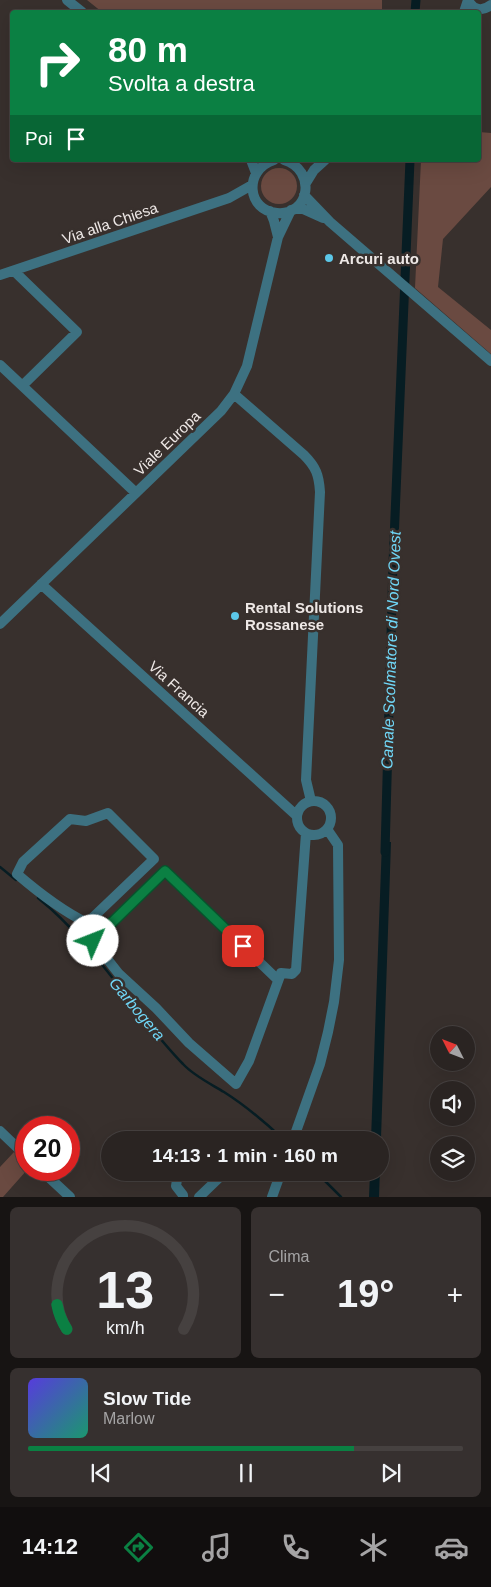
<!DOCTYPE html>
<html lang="it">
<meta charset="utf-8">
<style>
:root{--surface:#2a2422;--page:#36302f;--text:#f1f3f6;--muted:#a5a4a5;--line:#464140;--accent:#0b8043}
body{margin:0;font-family:Arial,sans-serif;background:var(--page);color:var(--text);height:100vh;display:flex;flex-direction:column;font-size:19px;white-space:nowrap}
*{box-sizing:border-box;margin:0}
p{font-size:16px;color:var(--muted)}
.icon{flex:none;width:28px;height:28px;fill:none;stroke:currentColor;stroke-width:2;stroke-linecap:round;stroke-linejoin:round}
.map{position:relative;height:1197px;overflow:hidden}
.drawer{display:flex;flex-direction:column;gap:10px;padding:10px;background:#171413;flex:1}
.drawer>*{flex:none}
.guide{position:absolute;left:10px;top:10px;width:471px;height:152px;border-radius:5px;box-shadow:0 5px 20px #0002,0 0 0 1px var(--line);background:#0b8043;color:#fff;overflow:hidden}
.needle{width:32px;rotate:312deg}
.buttons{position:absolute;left:430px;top:1026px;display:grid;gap:10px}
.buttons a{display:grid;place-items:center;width:45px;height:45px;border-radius:50%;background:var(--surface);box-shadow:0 5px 20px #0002,0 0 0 1px var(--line);font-size:25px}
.speed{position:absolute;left:15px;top:1116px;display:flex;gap:10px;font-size:25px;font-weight:700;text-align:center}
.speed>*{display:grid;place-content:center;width:65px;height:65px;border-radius:50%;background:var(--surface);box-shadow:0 5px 20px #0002,0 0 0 1px var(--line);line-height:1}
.speed .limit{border:8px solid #d22;background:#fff;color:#111}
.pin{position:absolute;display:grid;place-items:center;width:42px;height:42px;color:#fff;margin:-21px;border-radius:10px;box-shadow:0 2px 8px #0006}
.me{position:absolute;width:55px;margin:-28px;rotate:46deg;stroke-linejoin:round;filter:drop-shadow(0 0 4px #0008)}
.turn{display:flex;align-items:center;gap:18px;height:105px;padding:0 15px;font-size:22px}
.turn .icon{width:65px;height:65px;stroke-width:2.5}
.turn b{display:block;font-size:35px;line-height:42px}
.then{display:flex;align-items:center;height:48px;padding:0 15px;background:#0003;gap:10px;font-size:19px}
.big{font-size:38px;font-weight:600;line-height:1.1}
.drawer .tile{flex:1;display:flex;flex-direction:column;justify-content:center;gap:8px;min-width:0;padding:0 18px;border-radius:8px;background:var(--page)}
.drawer .dial{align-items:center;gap:0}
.dial svg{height:130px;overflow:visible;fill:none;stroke:var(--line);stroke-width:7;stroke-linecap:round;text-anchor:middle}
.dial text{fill:var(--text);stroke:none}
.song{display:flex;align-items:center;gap:15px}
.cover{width:60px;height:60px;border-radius:8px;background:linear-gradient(135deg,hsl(250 70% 55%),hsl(160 70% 35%))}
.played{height:5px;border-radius:2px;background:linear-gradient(90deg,var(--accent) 75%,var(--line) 75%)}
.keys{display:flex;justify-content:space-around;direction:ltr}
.heat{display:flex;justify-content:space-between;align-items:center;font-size:28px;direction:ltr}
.drawer .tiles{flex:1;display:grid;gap:10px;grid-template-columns:1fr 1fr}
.tile:last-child{grid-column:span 2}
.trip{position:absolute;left:101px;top:1131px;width:288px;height:50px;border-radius:25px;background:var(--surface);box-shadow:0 5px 20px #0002,0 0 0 1px var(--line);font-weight:600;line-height:50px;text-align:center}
.menu{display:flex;height:80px;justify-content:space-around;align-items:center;background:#110e0e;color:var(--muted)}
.menu .icon{width:35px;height:35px}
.menu .current{color:var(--accent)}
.menu b{font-size:22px;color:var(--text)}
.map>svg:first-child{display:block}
.green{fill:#6a4a41}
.water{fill:#071d23}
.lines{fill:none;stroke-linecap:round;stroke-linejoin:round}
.stream{stroke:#071d23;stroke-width:2.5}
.canal{stroke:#071d23;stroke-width:9}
.minor{stroke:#3d7181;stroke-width:10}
.route-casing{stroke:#07532c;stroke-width:12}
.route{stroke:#0b8043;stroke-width:9}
.poi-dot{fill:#5cc7e8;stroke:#38302d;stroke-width:2}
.labels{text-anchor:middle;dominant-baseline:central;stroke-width:5;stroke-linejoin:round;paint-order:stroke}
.street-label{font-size:15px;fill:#eee8e6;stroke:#38302d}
.poi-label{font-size:15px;font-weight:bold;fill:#eee8e6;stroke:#38302d;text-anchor:start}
.water-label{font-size:16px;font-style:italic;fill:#70d7f7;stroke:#38302d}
</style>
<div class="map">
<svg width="491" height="1197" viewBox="0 0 491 1197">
<rect width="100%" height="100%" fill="#38302d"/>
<path class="green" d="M87,0H382V12H102Z
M479,132L491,133V187L443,239L438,287L491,330V354L415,288L421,160H479Z
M261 186a18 18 0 1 1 36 0a18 18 0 1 1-36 0Z
M14,1152L26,1165L27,1170L3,1197H0V1167Z"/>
<path class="water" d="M382,842H391L379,1197H369L370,1173L380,1172V1140H371Z"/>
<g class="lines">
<path class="stream" d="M0,867L16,880
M38,898C96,944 132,1012 183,1064C194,1076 211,1084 224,1092C246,1106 265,1122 284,1140
M316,1172L341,1197"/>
<path class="canal" d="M415,12L416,0
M385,852L393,564L410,160"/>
<path class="minor" d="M67,0L82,12
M468,0C473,10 482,12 491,5
M464,12L468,0
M251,160L256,173
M274,160C243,170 247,211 277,213C310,216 317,170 284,160
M306,183L314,170L325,160
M304,195L330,222L491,361
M294,209H303L323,218
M270,211L274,221L278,237
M14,271L77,332L23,385
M0,275L229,198L252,185
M0,365L136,493
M234,394L304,455C316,467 319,475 320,492L306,780L311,801
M41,584L297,816
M0,624L221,411L234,394L247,366L278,237L291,210
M297 818a17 17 0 1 1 34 0a17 17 0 1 1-34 0Z
M87,923C61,910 39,893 17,874L23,862L70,819L86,821L108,813L154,859L87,923L99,934
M278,980L165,871L93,941L119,974L156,1008L189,1043L236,1084L249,1061L281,973L292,974L296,970L306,833
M0,1131L26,1156
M293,1140L320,1064L328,1032L334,1002L339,960L338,845L327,829
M41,1170L70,1197
M183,1197V1195L176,1186L177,1180L185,1172
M199,1197L221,1176L218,1172
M272,1197L281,1172"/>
</g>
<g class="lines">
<defs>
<path id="route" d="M93,941L165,871L243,946"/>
</defs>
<use href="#route" class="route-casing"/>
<use href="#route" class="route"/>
</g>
<g class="poi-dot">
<circle cx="329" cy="258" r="5"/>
<circle cx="235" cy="616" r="5"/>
</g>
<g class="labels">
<g class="street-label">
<text transform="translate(110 223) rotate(-19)">Via alla Chiesa</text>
<text transform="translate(167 443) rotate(-44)">Viale Europa</text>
<text transform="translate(179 689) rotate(42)">Via Francia</text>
</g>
<g class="poi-label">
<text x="339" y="258">Arcuri auto</text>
<text x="245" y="607">Rental Solutions<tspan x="245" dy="17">Rossanese</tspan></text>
</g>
<g class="water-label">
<text transform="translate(391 650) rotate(-88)">Canale Scolmatore di Nord Ovest</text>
<text transform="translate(137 1009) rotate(50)">Garbogera</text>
</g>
</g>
</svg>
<div class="buttons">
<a><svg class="needle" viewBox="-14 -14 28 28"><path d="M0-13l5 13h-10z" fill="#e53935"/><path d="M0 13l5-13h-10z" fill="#a5a4a5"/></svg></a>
<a><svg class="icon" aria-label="sound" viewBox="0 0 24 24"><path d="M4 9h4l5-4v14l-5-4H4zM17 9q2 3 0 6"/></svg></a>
<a><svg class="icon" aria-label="layers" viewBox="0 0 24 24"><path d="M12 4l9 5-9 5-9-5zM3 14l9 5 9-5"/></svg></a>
</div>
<div class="speed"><div class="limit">20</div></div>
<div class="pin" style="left:243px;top:946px;background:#d93025"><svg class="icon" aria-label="arrive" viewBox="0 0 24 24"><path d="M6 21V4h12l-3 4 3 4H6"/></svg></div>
<svg class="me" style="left:93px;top:941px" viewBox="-20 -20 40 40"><circle r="19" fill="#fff"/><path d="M0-13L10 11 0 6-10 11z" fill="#0b8043"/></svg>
<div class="trip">14:13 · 1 min · 160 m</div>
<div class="guide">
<div class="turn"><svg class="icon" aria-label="right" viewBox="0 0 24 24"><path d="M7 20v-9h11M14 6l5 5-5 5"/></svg><div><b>80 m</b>Svolta a destra</div></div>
<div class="then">Poi<svg class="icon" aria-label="arrive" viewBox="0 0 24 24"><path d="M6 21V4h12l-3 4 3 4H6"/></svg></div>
</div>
</div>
<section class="drawer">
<div class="tiles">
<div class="tile dial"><svg viewBox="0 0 100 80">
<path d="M14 69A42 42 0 1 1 86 69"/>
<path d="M14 69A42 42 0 0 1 8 54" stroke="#0b8043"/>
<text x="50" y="56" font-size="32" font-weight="700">13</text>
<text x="50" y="72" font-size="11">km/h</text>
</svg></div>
<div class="tile"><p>Clima</p>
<div class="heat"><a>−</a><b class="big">19°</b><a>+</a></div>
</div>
<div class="tile">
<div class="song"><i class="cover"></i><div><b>Slow Tide</b><p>Marlow</p></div></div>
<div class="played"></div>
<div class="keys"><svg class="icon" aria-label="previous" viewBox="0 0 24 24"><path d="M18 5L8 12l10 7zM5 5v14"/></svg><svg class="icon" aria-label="pause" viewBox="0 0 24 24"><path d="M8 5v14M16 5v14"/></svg><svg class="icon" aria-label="next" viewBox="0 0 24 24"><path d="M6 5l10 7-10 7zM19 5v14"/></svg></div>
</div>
</div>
</section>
<nav class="menu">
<b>14:12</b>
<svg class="icon current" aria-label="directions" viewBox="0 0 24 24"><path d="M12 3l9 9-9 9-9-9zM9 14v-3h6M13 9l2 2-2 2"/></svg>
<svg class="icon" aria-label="music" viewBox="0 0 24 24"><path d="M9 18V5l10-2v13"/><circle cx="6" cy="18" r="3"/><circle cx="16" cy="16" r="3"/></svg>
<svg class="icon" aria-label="phone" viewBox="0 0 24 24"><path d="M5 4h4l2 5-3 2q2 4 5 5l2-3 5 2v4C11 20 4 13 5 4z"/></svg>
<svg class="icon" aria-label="climate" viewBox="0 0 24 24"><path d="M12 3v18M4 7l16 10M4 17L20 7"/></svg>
<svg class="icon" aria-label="car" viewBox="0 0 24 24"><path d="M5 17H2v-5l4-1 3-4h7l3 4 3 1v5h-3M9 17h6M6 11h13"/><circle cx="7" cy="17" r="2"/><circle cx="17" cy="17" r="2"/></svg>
</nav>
